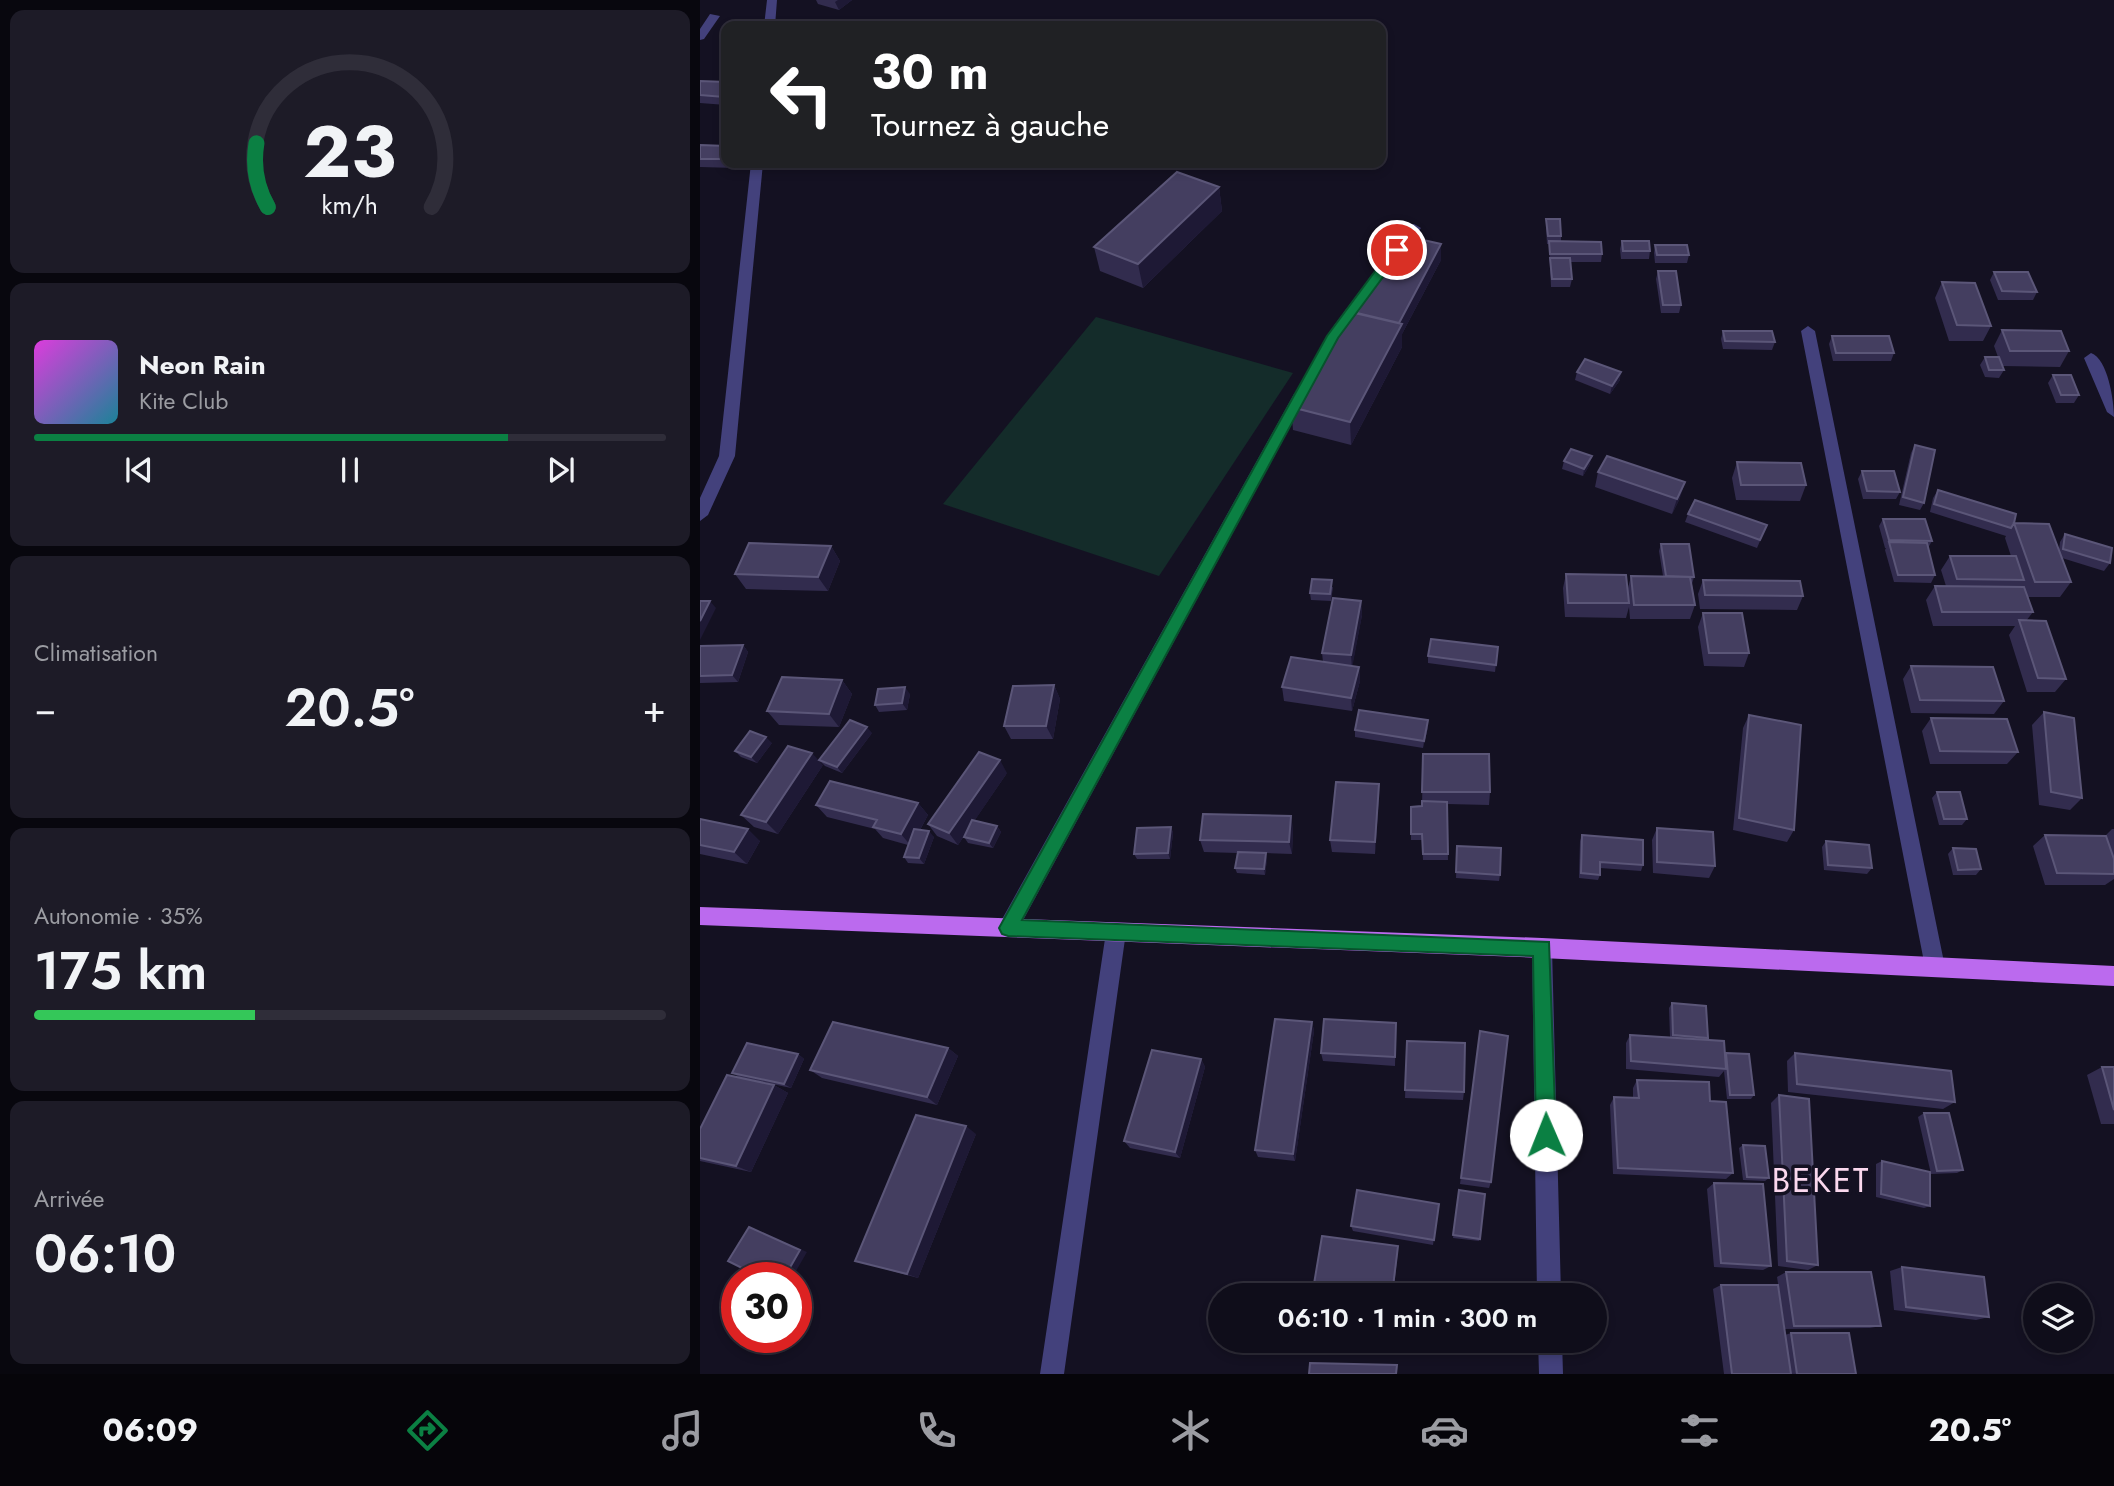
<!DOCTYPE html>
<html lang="fr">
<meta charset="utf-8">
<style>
:root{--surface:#0f0d1a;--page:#1d1b27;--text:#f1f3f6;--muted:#9b9ca2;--line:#2f2d39;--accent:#0b8043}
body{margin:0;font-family:Jost,sans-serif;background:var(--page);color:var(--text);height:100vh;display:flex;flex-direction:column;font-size:26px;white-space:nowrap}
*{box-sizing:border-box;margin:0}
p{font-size:23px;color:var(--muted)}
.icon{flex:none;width:38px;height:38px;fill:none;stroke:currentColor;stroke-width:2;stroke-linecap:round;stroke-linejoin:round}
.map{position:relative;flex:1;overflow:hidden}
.side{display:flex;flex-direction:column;gap:10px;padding:10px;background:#08070e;width:700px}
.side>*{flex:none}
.hud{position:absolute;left:21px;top:21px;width:665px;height:147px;border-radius:14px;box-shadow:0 4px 10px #0003,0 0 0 2px var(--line);background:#202124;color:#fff;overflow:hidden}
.controls{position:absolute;left:1323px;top:1283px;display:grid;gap:14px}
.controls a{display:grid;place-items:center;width:70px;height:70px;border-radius:50%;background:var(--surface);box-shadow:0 4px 10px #0003,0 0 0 2px var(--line);font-size:35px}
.speed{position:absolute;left:21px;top:1262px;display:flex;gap:14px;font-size:35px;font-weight:700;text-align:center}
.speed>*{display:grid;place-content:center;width:91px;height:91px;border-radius:50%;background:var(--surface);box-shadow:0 4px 10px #0003,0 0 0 2px var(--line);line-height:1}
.speed .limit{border:10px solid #d22;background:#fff;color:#111}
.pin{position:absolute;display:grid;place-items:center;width:60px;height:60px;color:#fff;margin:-30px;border:4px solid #fff;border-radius:50%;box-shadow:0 2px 7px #0007}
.me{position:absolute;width:77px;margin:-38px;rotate:359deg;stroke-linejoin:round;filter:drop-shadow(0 0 5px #0008)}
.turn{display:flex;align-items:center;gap:24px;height:147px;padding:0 35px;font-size:32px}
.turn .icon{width:91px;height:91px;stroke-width:2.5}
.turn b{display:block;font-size:49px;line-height:60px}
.big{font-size:52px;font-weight:600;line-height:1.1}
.side .widget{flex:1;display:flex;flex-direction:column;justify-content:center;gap:10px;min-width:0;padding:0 24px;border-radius:14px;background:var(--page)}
.side .dial{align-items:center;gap:0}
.dial svg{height:182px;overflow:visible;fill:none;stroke:var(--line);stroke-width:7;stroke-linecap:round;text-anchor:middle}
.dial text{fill:var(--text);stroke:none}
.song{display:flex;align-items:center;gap:21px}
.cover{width:84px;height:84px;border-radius:10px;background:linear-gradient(135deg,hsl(300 70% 55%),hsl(190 70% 35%))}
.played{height:7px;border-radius:4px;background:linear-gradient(90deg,var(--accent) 75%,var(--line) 75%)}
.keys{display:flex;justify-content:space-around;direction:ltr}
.heat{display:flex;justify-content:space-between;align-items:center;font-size:38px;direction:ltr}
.charge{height:10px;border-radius:5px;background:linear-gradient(90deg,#34c759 35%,var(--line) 0)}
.trip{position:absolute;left:508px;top:1283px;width:399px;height:70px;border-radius:35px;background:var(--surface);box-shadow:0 4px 10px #0003,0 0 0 2px var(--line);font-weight:600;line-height:70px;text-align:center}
.tab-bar{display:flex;height:112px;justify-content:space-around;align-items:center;background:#06050a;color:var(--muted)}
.tab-bar .icon{width:49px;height:49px}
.tab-bar .selected{color:var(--accent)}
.tab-bar b{font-size:32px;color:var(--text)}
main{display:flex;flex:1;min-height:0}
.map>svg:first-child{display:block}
.green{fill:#142c2a}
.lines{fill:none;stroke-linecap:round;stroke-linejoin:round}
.street{fill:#43417c;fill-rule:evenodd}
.primary{fill:#bb6aee;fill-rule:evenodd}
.wall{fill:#322c4e}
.shaded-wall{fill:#1e1935}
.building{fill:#443e60;stroke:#5b5678;stroke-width:2}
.route{fill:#0b8043;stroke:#07532c;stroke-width:2}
.labels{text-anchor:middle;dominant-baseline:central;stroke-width:7;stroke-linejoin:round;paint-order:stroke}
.near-quarter-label{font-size:33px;letter-spacing:2px;fill:#fbd8ee;stroke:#141122}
</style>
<main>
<section class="side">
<div class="widget dial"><svg viewBox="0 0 100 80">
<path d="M14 69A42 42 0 1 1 86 69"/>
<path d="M14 69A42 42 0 0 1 9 41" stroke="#0b8043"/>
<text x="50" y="56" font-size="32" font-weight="700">23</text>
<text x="50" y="72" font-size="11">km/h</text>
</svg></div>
<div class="widget">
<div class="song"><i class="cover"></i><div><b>Neon Rain</b><p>Kite Club</p></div></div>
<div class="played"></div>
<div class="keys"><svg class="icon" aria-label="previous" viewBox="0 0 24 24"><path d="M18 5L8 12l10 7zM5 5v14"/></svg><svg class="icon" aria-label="pause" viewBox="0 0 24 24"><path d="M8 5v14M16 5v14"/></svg><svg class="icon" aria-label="next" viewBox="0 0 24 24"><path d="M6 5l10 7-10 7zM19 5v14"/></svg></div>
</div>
<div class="widget"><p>Climatisation</p>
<div class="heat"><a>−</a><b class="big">20.5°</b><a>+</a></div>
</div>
<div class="widget"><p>Autonomie · 35%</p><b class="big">175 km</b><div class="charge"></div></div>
<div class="widget"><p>Arrivée</p><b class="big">06:10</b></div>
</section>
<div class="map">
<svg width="1414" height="1374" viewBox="0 0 1414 1374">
<rect width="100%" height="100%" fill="#141122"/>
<path class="green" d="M396,317L593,373L459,576L243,504Z"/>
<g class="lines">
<path class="street" d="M67,0H77L75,26H64Z
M10,14L20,16L4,39L0,40V29Z
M51,163H63L35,456L8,515L0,521V498L19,456Z
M714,224L721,228L643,333H633V327L709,225Z
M1108,326L1115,331L1245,967L1242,974L1235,977L1228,974L1225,967L1101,331Z
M1391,353C1408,359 1414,401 1414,417L1407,412L1384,358Z
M601,389L608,394L315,935L308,937L301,935L298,928L301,921L594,394Z
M416,923L423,925L426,932L364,1374H340L406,932L409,925Z
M842,938L849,941L852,948L861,1295H837L832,948L835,941Z
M838,1340H862L863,1374H839Z"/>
<path class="primary" d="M0,907L842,938L1414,966V986L842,958L0,925Z"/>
</g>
<path class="wall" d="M116,0H152L139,10L118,4Z
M0,81L26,82V105L0,103Z
M0,145L26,146V163H39L36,168L0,167Z
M519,187L522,211L443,288L400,271L394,247Z
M846,219L861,236V241L902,254L901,262H870L872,279L870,287H851L849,244H847L846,227Z
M922,241L950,251L949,259H921L920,249Z
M955,245L989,255L987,263H955L954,253Z
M741,260L702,334V347L651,445L593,430L591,407L657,313Z
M958,271L981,305L979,313H961L956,279Z
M1294,272L1337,292L1333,300H1298L1290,280Z
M1242,282L1291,326L1283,341H1249L1235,298Z
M1302,330L1369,351L1360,367L1302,366L1304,370L1299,378L1285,377L1280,365L1285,357H1298L1294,346Z
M1023,331L1075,342L1072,350L1023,349L1021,339Z
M1132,336L1194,353L1191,361H1133L1129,344Z
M877,372L920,380L910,394L875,380Z
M1353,375L1379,395L1374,403H1356L1348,383Z
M1215,445L1224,503L1220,510L1199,505L1211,453Z
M864,461L890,464L883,476L862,469Z
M1037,462L1106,485L1100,501L1036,500L1032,478Z
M1162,471L1200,492L1196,499H1163L1158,479Z
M898,472L980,498L972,514L895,487Z
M1238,490L1314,523L1359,550L1360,542L1365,534L1410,563L1404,571L1362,558L1371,582L1360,597H1328L1333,612L1326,621L1366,679L1355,692H1327L1309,635L1315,626H1233L1226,600L1235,586H1246L1241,570L1250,556H1311L1305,538L1306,536L1230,512L1233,498Z
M988,514L1067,525L1057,548L985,522Z
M1183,519L1232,541L1228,548L1235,575L1231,583L1194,582L1185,550L1186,548H1185L1179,526Z
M961,544L994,577L992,584L995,605L990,619H930L929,607L926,618L865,617L863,588L866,574L928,588L931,576H963L959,551Z
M131,546L140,561L128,591L46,589L35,574Z
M1003,580L1103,596L1097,610L1000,609L998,594Z
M633,587L631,601L611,600L610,593Z
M661,601L662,615L652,666L659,667L660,681L652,711L584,701L582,687L623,662L622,653Z
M1003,613L1049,653L1044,667L1004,666L998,627Z
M43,645L48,652L38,682L0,683V646Z
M798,647L795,672L728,663V656Z
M1211,666L1304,701L1294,714L1211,713L1203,679Z
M142,680L152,694L139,727L79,725L67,711Z
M354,685L360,699L353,739H311L304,726Z
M210,694L207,710L179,712L175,705Z
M1344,712L1382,798L1370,810L1339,805L1332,725Z
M1049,715L1094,830L1087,842L1033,830L1043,728Z
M1231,718L1318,752L1307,764H1230L1222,731Z
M728,720V727L723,748L655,737V730Z
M172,733L142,773L125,766L119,760Z
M72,743L57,763L41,757L35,751Z
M723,754L790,792L789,805L747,804L748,860H723L722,840H711V807L722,806Z
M123,765L78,834L54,827L41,815Z
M307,773L274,821L297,826L301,832L293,848L268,843L264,837L266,833L258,845L237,836L228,824Z
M679,784V796L675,854L632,852L630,840Z
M1237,792L1267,819L1262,825H1239L1232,798Z
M218,803L228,815L220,830L234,837L224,864L208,863L204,857L208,845L183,838L175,829L127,817L116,805Z
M0,819L60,841L47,864L0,854Z
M471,827L473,833L470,859H437L434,854Z
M593,828L592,854L565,853L567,859L565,875L537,873L535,868L537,853L504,852L500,840Z
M957,828L1015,866L1009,878L953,873L952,840Z
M1412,829H1414V879L1405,885H1345L1333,846L1345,835L1405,836Z
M882,835L943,865L941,871L900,868V875L898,880L879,878L880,841Z
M1126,841L1172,868L1167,874L1124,870L1122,847Z
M757,846L800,875L799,881L756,878Z
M1253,848L1281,869L1276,875H1253L1248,854Z
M972,1003L1008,1038L1006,1040L1025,1055L1026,1053L1054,1095L1051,1099H1027L1024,1071L1019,1077L926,1069V1043L930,1035L970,1037L969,1008Z
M612,1022L614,1031L595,1161L558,1157L555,1150Z
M696,1032L695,1066L623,1061L621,1053Z
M779,1040L791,1182L789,1188L760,1184Z
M707,1041L764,1092L763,1100L705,1098Z
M248,1048L258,1056L237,1105L122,1078L110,1070Z
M1095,1053L1255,1102L1243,1109L1088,1092L1087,1061Z
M98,1054L104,1059L91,1088L39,1077L32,1073Z
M501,1059L505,1067L480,1158L430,1148L424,1141Z
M1402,1067H1414V1124H1401L1387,1075Z
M937,1080L1010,1101L1033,1173L1026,1179L913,1174L910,1105L914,1097L933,1098V1088Z
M74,1085L88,1093L51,1172L0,1161V1129Z
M1079,1095L1118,1265L1108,1270L1078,1266L1071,1103Z
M1224,1113L1263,1170L1257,1173L1231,1174L1218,1117Z
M276,1134L218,1278L155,1261Z
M1043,1145L1069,1178L1065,1181L1043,1180L1039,1148Z
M1182,1161L1230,1206L1224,1208L1176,1197V1164Z
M1014,1183L1071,1266L1063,1270L1014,1267L1007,1189Z
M759,1190L780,1239L779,1241L753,1238Z
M739,1204L733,1245L653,1231L651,1226Z
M698,1251L693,1295H668L617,1287L614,1284Z
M1202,1267L1289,1317L1276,1320L1194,1310L1190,1271Z
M1086,1272L1181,1326L1170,1328L1085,1329L1077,1277Z
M1021,1285L1085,1335L1091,1333L1156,1374H1024L1013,1289Z"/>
<path class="shaded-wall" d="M138,0H152L139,10L135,2Z
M519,187L522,211L443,288L438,264Z
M741,244V260L702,334V347L651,445L650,422L698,325Z
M921,372L920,380L910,394L912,386Z
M892,456L890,464L883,476L884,469Z
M985,482L980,498L972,514L977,499Z
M131,546L140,561L128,591L118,577Z
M10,601L16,608L0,640V621Z
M661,601L662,615L652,669L651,655Z
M43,645L48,652L38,682L32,675Z
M659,667L660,681L652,711L651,698Z
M142,680L152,694L139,727L129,714Z
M354,685L360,699L353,739L346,726Z
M205,687L210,694L207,710L202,703Z
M728,720V727L723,748L724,741Z
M167,727L172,733L142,773L137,767Z
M66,737L72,743L57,763L51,757Z
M112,753L123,765L78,834L66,822Z
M300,760L307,773L258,845L249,833Z
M679,784V796L675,854V842Z
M218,803L228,815L211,846L201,834Z
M591,816L593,828L592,854L589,842Z
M297,826L301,832L293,848L289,843Z
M471,827L473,833L470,859L468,853Z
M48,829L60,841L47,864L34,852Z
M229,831L234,837L224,864L219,858Z
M566,853L567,859L565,875L564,869Z
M612,1022L614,1031L595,1161L593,1154Z
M248,1048L258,1056L237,1105L227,1097Z
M98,1054L104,1059L91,1088L84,1084Z
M501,1059L505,1067L480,1158L475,1152Z
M74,1085L88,1093L51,1172L36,1166Z
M266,1126L276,1134L218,1278L207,1274Z
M49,1227L107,1252L92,1278H84Z"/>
<path class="building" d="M0,81L26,82V93L24,97L0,95Z
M0,145L26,146V159H0Z
M477,172L519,187L438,264L394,247Z
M846,219H860L861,236H848Z
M701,235L741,244L699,323L657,313Z
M849,241L901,242L902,254H850Z
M922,241H949L950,251H923Z
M955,245H987L989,255H957Z
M850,258H870L872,279H852Z
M958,271H976L981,305H963Z
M1294,272H1328L1337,292L1302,291Z
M1242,282L1275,283L1291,326L1257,325Z
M646,311L702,324L650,422L591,407Z
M1302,330L1361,331L1369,351H1310Z
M1023,331H1072L1075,342L1025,341Z
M1132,336H1189L1194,353H1136Z
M1285,357H1299L1304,370H1289Z
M885,359L921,372L912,386L877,372Z
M1353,375H1371L1379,395H1361Z
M1215,445L1235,450L1224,503L1203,497Z
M871,449L892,456L884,469L864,461Z
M907,456L985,482L977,499L898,472Z
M1037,462L1101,463L1106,485H1041Z
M1162,471H1194L1200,492L1167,491Z
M1238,490L1316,514L1314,523L1311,528L1234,504Z
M995,500L1067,525L1060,540L988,514Z
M1183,519H1225L1232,541L1189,540Z
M1314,523L1349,524L1371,582H1335Z
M1365,534L1412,548L1410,563L1363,549Z
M1189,542L1227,543L1235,575H1198Z
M49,543L131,546L118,577L35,574Z
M961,544H989L994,577L966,576Z
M1250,556H1316L1324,580L1257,579Z
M866,574L926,575L929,603H868Z
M931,576L990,577L995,605H934Z
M612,579L632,580L630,594L610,593Z
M1003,580L1100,581L1103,596L1005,595Z
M1235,586L1324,587L1333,612H1242Z
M633,598L661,601L651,655L622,653Z
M0,601H10L0,621Z
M1003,613H1042L1049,653H1009Z
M1319,620L1346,621L1366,679L1338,678Z
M731,639L798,647L796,665L728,656Z
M43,645L32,675L0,676V646Z
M591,657L659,667L651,698L582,687Z
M1211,666L1293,667L1304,701L1220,700Z
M82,677L142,680L129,714L67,711Z
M354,685L346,726H304L313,686Z
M205,687L202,703L175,705L178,689Z
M659,710L728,720L724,741L655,730Z
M1344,712L1374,718L1382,798L1351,792Z
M1049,715L1101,725L1094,830L1039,818Z
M1231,718L1307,719L1318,752L1240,751Z
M150,720L167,727L137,767L119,760Z
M50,731L66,737L51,757L35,751Z
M88,746L112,753L66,822L41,815Z
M279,752L300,760L249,833L228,824Z
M723,754H789L790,792H722Z
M130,781L218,803L201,834L173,827L177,820L116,805Z
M636,782L679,784L675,842L630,840Z
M1237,792H1260L1267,819H1244Z
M722,801L747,802L748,854H723L722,834H711V807L722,806Z
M503,814L591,816L589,842L500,840Z
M0,819L48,829L34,852L0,845Z
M272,820L297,826L289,843L264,837Z
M471,827L468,853L434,854L437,828Z
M957,828L1013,832L1015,866L957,862Z
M214,829L229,831L219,858L204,857Z
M882,835L943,840V865L900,862V875L881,873Z
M1345,835L1406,836L1414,859V874L1357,873Z
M1126,841L1169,845L1172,868L1128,865Z
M757,846L801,848L800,875L756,872Z
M1253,848L1276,849L1281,869L1258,870Z
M538,852L566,853L564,869L535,868Z
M972,1003L1006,1006L1008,1038L973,1035Z
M575,1019L612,1022L593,1154L555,1150Z
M624,1019L696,1023L695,1057L621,1053Z
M133,1022L248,1048L227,1097L110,1070Z
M780,1031L808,1036L791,1182L761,1178Z
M930,1035L1024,1041L1026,1069L931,1061Z
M707,1041L765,1043L764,1092L705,1090Z
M47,1043L98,1054L84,1084L32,1073Z
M452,1050L501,1059L475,1152L424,1141Z
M1026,1053L1049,1054L1054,1095H1030Z
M1095,1053L1251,1071L1255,1102L1097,1084Z
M1402,1067H1414V1110Z
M27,1075L74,1085L36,1166L0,1158V1129Z
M937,1080L1009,1082L1010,1101L1026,1102L1033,1173L918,1168L914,1097L939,1098Z
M1079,1095L1109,1099L1118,1265L1087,1261Z
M1224,1113H1249L1263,1170L1237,1171Z
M216,1115L266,1126L207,1274L155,1261Z
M1043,1145L1065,1146L1069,1178L1047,1177Z
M1182,1161L1230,1172V1206L1181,1194Z
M1014,1183L1063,1184L1071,1266L1021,1263Z
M657,1190L739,1204L734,1240L651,1226Z
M759,1190L785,1194L780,1239L753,1235Z
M49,1227L100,1250L84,1278H62L28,1261Z
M622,1236L698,1246L692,1295L614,1284Z
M1202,1267L1284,1277L1289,1317L1206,1307Z
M1086,1272H1171L1181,1326H1094Z
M1021,1285H1078L1091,1374H1032Z
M1091,1333H1149L1156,1374H1097Z
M610,1363L697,1365L696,1374H609Z"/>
<path class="route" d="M693,247L703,250L638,338L322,920L849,942L856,1135L853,1142L846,1145L839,1142L836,1135L833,956L308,936L302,934L299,928L627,336Z"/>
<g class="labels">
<g class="near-quarter-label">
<text x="1121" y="1180">BEKET</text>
</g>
</g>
</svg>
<div class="controls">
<a><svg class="icon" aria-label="layers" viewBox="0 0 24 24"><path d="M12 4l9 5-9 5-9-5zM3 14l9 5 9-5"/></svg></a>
</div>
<div class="speed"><div class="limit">30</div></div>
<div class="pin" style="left:697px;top:250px;background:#d93025"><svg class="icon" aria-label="arrive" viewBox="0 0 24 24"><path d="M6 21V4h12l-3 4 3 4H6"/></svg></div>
<svg class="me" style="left:846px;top:1135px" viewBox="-20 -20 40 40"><circle r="19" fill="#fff"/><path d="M0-13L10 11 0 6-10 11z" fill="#0b8043"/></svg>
<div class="trip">06:10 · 1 min · 300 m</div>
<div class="hud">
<div class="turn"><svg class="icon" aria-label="left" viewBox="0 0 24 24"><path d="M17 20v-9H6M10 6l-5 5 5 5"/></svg><div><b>30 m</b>Tournez à gauche</div></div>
</div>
</div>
</main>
<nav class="tab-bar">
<b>06:09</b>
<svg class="icon selected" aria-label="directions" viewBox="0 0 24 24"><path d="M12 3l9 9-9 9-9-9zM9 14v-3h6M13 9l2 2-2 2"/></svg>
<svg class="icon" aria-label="music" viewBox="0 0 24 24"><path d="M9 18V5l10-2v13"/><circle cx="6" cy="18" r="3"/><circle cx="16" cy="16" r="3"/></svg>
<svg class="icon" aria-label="phone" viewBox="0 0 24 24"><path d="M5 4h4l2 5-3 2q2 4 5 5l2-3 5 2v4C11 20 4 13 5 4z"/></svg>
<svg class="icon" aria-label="climate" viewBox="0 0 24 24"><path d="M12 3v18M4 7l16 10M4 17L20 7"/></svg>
<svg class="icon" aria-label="car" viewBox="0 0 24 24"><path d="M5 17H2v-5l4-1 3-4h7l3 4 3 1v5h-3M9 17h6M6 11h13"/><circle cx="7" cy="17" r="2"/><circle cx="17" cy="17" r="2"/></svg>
<svg class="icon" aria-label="filters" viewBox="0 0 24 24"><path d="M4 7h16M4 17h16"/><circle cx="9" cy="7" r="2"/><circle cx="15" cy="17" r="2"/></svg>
<b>20.5°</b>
</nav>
